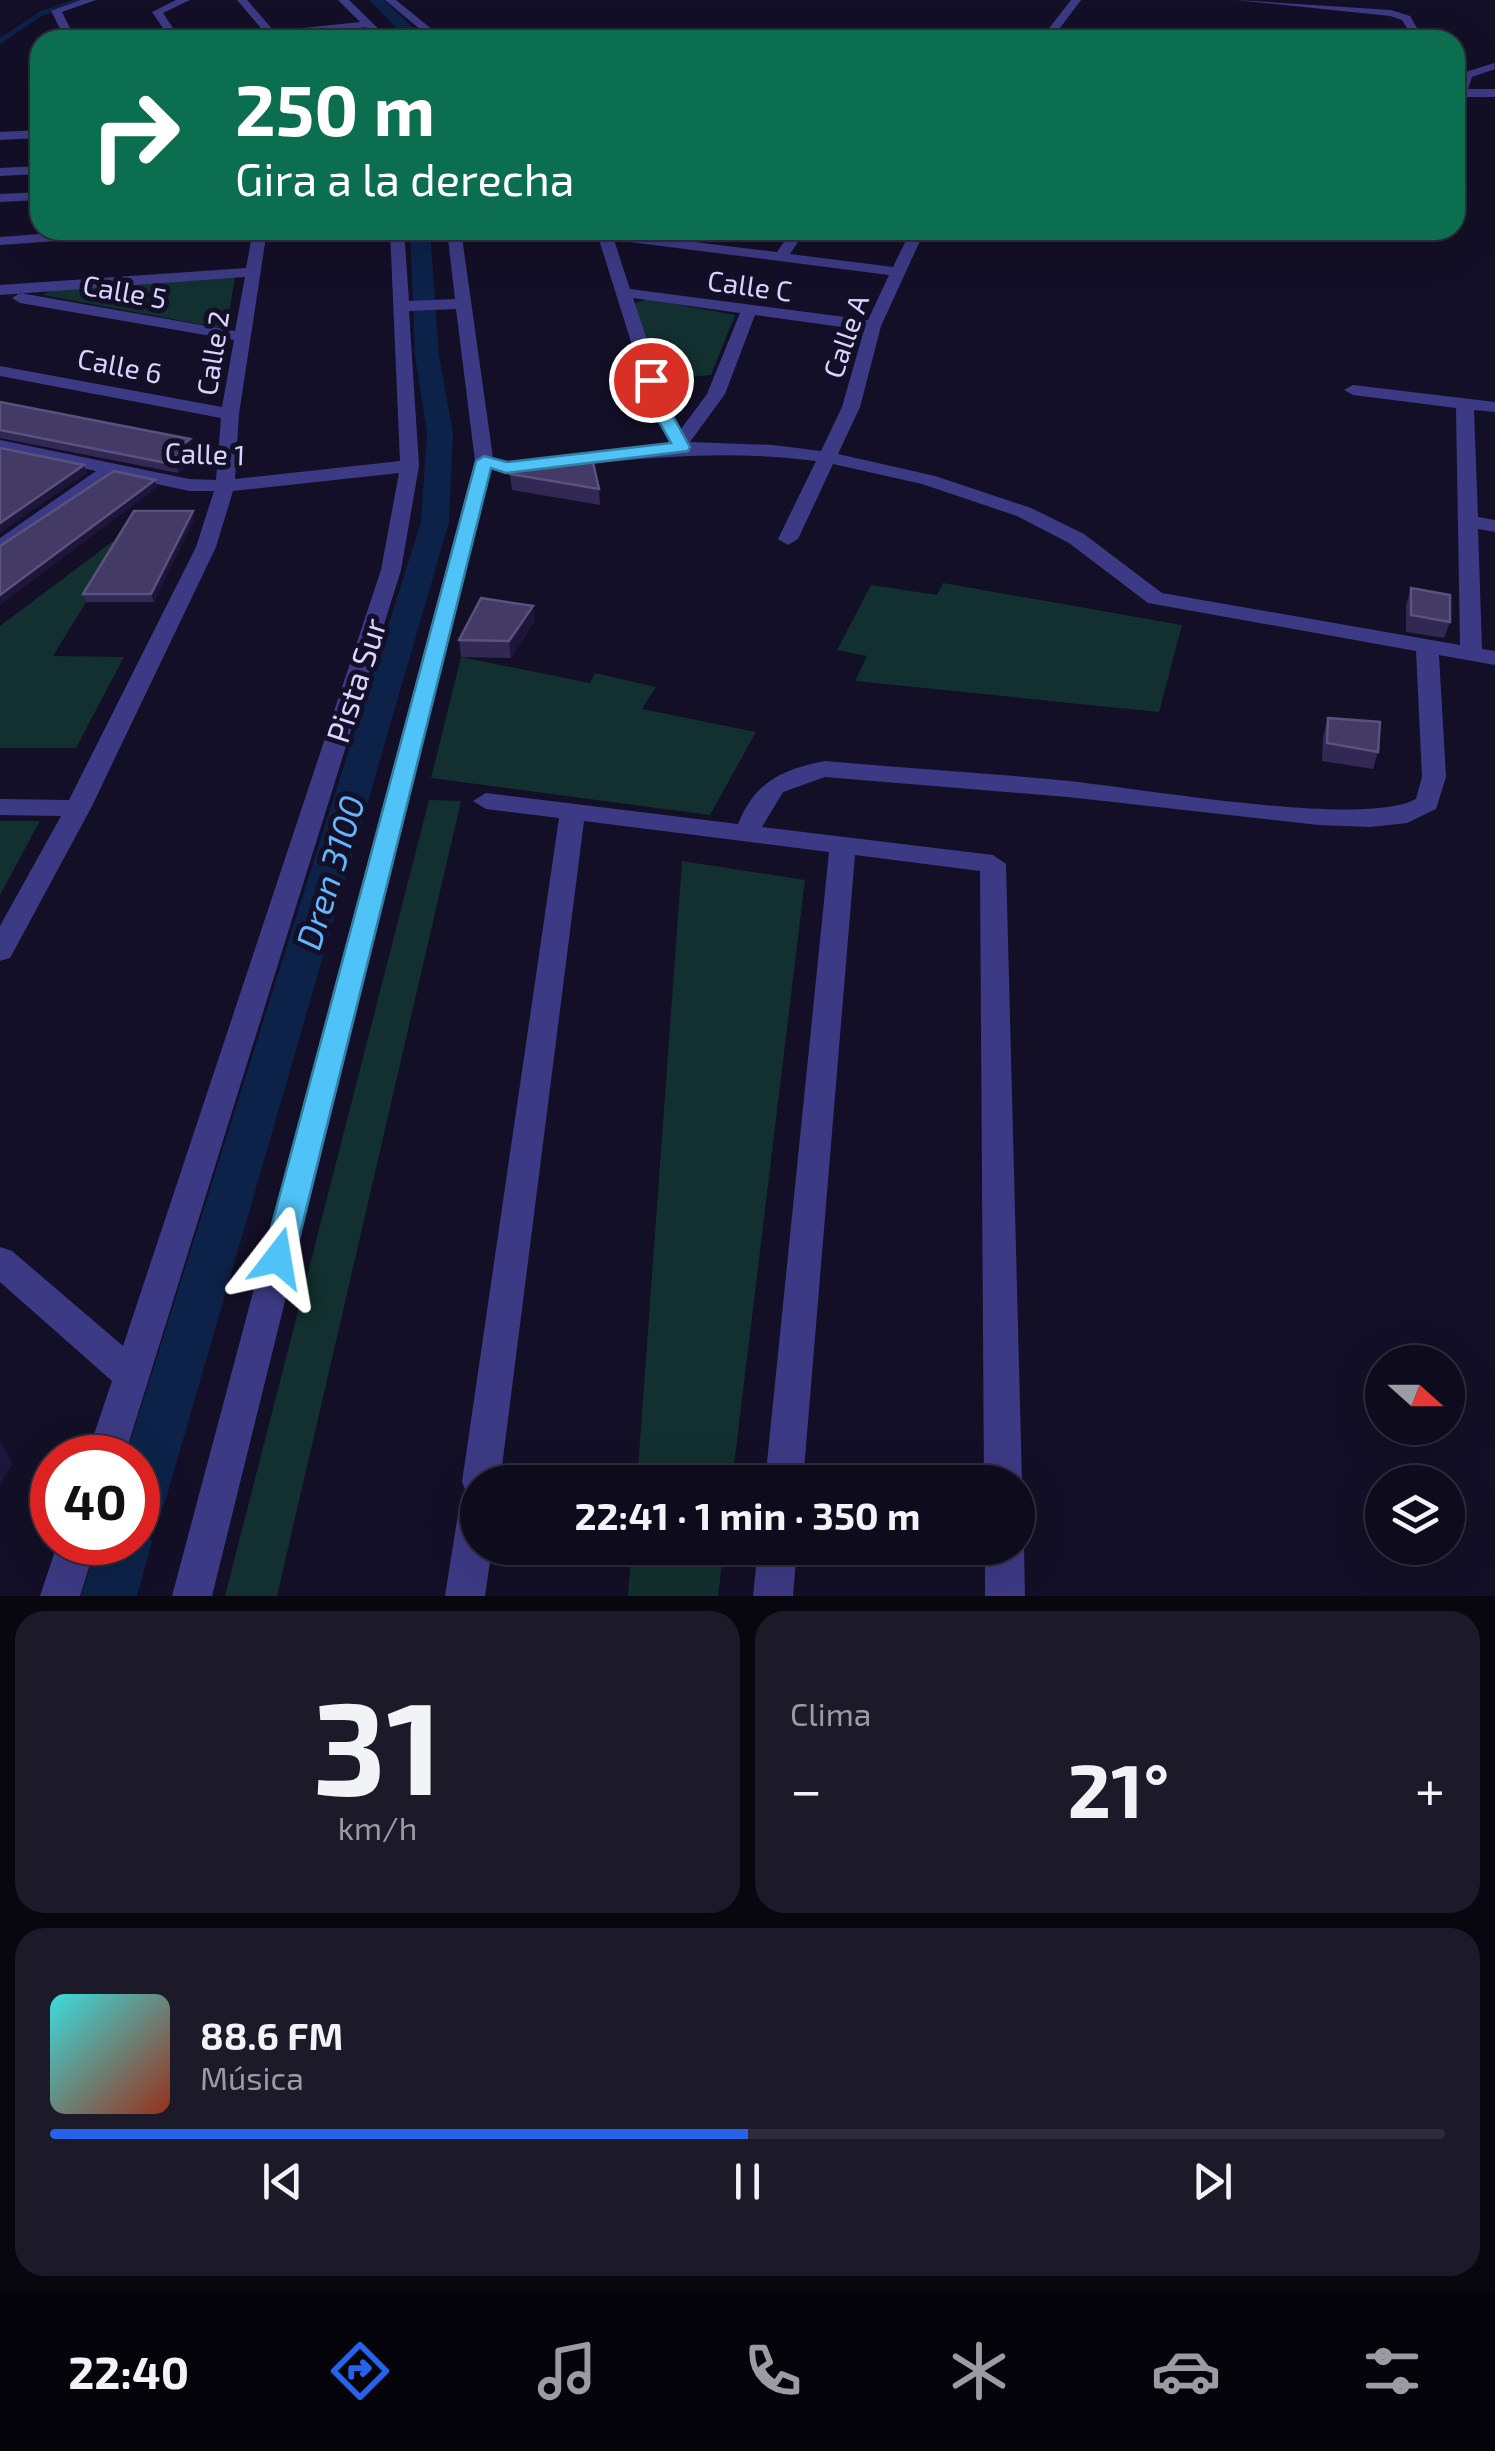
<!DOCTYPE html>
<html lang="es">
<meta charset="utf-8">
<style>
:root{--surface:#0e0b1c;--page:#1c1929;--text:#f1f3f6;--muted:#9b9ba3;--line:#2e2b3b;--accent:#2563eb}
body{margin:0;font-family:"Exo 2",sans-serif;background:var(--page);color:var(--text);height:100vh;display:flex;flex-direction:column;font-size:38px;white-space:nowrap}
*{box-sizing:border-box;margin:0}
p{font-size:32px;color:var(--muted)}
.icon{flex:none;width:55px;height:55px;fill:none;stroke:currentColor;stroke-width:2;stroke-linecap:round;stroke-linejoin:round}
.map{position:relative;height:1596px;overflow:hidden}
.panel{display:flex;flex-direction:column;gap:15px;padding:15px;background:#08060f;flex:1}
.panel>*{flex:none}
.guide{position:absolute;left:30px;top:30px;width:1435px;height:210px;border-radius:30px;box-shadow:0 10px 40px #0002,0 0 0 2px var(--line);background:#0b6e4f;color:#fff;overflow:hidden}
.needle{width:65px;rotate:111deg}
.buttons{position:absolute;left:1365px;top:1345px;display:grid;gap:20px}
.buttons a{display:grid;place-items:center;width:100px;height:100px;border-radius:50%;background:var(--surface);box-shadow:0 10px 40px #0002,0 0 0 2px var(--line);font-size:50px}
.speed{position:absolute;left:30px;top:1435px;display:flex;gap:20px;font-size:50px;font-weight:700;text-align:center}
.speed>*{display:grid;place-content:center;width:130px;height:130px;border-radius:50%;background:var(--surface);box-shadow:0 10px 40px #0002,0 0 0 2px var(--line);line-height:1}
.speed .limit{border:15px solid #d22;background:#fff;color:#111}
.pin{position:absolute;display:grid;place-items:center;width:85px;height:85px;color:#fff;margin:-42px;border:5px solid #fff;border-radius:50%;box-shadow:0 2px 10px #0007}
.me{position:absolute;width:110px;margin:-55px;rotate:14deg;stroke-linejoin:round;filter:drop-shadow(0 0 8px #0008)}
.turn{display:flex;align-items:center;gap:35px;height:210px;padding:0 40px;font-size:45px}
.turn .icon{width:130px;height:130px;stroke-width:2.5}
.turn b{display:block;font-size:70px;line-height:85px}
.big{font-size:75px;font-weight:700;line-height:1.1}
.panel .widget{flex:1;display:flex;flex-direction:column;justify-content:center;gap:15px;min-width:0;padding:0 35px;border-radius:30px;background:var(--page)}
.panel .dial{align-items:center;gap:0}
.dial b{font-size:130px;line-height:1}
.song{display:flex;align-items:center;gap:30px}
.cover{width:120px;height:120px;border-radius:15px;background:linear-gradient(135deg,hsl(180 70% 55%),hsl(10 70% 35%))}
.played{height:10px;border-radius:5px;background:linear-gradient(90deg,var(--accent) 50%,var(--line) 50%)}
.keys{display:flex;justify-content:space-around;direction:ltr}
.heat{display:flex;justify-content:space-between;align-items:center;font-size:55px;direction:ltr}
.panel .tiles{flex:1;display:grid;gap:15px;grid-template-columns:1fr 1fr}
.widget:last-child{grid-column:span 2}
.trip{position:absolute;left:460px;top:1465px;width:575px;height:100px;border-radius:50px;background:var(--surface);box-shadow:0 10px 40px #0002,0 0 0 2px var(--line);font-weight:700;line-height:100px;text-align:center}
.tabs{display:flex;height:160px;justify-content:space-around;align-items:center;background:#06040b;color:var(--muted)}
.tabs .icon{width:70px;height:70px}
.tabs .selected{color:var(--accent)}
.tabs b{font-size:45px;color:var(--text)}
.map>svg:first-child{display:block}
.green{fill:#12302f}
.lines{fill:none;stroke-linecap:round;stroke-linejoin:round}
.stream{stroke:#0c2248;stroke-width:5}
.canal{fill:#0c2248;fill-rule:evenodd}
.minor{fill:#3d3a85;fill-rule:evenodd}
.wall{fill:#312854}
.shaded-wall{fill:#1d163a}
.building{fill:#433a66;stroke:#5a527e;stroke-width:2.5}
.route{fill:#4fc3f7;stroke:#337fa1;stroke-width:2.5}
.labels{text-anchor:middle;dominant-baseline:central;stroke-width:10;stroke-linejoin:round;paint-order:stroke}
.far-street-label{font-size:28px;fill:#d9d4ff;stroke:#130f26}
.street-label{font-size:32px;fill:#d9d4ff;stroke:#130f26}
.water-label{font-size:35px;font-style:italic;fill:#62b6ff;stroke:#130f26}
</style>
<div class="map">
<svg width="1495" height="1596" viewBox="0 0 1495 1596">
<rect width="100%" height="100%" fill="#130f26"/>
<path class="green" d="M235,277L227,325L220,328L43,295L53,289Z
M647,299L735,315L711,375L659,380L633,304Z
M112,542H123L53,656L124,657L76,748H0V626Z
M943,583L1182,625L1159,712L855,681L867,656L837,650L871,585L937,595Z
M461,657L590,683L595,673L656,687L642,709L756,732L710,815L431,778Z
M429,800L461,801L277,1596H225Z
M0,821H40L0,895Z
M682,861L805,880L732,1482H637Z
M632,1548H724L718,1596H628Z"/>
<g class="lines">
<path class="stream" d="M0,41L40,14L81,0"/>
<path class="canal" d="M369,0H384L426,40H409Z
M410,230H430L439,356L453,433L449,522L165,1502L157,1520L145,1525L152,1542L137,1596H81L98,1542H138V1458H125L421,522L427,433L415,356Z"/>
<path class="minor" d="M81,0H96L62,12L76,40H66L51,11Z
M176,0H190L163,13L181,40H171L152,12Z
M237,0H247L274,31L360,22L338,0H349L390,40H379L366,27L271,40Z
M385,0H396L445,40H433Z
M1071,0H1081L1051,40H1040Z
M1235,0L1391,10L1410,16L1424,40H1414L1402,20L1390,16Z
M1494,63L1495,69L1472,77L1468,89H1495V97H1455L1463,73Z
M40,130V138L0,140V132Z
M40,166V174L0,176V168Z
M40,192V200L0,202V194Z
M95,230H163L156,234L0,245V237Z
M253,230H267L239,414L235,479L400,461L390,230H404L409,301L455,299L447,230H461L493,458L507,462L671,443L652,409L596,230L777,252L792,230H806L790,254L893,267L911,230H925L881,326L860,407L838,454L935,476L1031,508L1084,534L1162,593L1460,645L1456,408L1353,395L1344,390L1353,385L1495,402V412L1474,410L1478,517L1495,520V532L1478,529L1482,649L1495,651V665L1439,655L1446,777L1436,809L1407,823L1370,827L1318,825L1068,797L825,777L783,792L762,827L993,855L1006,864L1022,1482L1018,1492V1482H984L980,871L855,855L803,1482H765L829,852L584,821L500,1482H478V1548H492L485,1596H445L459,1508L467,1494L462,1482L559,818L486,809L473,801L486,793L738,824C756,781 781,770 825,761C906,768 987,773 1069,781C1137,788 1366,828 1416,799L1422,777L1416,651L1148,603L1069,543L1017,516L922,484L833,464L798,539L788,545L778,539L816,461C707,447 613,461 506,474L491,469L212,1596H172L475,461L456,309L409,311L419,466L401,570L124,1458H86L112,1381L0,1282V1247L12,1251L123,1346L381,570L399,473L233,491L216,547L91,808L10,958L0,961V926L61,816L0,815V799L69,800L196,547L214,491H189L115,475L0,553V538L96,471L0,452V440L189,479L216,480L221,418L0,376V366L222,407L234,340L20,303L12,298L20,293L235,331L245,277L0,295V285L246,268ZM614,240L889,275L868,320L630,289ZM633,298L740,313L707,394L681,429L670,409ZM755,315L864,330L842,407L821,451L773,445L690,442L725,394Z
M1018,1534L1024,1548L1025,1596H985V1548H1018Z
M58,1542H97L80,1596H40Z
M758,1548H797L793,1596H753Z"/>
</g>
<path class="wall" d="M0,402L190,439L192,446L189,449L198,458L178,473L0,438Z
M510,474L599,489L600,505L512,490Z
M194,519L154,602H86L83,594Z
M1411,588L1450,622L1444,638L1406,632V605Z
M533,606L534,622L511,658L461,657L459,640Z
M1328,718L1378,752L1373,769L1322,761L1323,736Z"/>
<path class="shaded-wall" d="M190,439L192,446L181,454L179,447Z
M197,450L198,458L178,473L176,465Z
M84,465L87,473L0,533V523Z
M155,480L157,488L0,605V595Z
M193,511L194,519L154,602L151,594Z
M533,606L534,622L511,658L509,641Z
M0,1439L13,1464L0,1484Z"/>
<path class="building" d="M0,402L190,439L179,447L197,450L176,465L0,430Z
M0,448L84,465L0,523Z
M592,458L599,489L510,474V465Z
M114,471L155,480L0,595V546Z
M134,511H193L151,594H83Z
M1411,588L1450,595V622L1411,615Z
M481,598L533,606L509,641L459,640Z
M1328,718L1380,722L1378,752L1327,743Z"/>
<path class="route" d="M651,376L659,380L669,409L690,447L688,451L506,473L491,468L294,1258L289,1268L278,1271L268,1268L263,1258L476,461L484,456L507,462L671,443L652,409L643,380Z"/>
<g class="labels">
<g class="far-street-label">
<text transform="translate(750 285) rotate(8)">Calle C</text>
<text transform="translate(125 291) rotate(10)">Calle 5</text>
<text transform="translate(845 336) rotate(-71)">Calle A</text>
<text transform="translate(212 353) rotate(-81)">Calle 2</text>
<text transform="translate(120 365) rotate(11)">Calle 6</text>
<text transform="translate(205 453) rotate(2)">Calle 1</text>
</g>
<g class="street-label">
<text transform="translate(355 680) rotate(-72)">Pista Sur</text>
</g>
<g class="water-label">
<text transform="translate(329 872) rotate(-73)">Dren 3100</text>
</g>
</g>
</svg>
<div class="buttons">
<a><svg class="needle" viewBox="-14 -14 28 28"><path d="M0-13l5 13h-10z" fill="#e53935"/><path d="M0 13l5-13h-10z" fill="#9b9ba3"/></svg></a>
<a><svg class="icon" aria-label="layers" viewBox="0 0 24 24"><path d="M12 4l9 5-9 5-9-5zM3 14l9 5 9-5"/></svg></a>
</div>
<div class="speed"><div class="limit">40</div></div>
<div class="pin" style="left:651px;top:380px;background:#d93025"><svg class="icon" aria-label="arrive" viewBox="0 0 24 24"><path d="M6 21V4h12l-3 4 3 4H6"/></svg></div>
<svg class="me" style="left:278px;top:1258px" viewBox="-20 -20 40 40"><path d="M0-17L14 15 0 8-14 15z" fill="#4fc3f7" stroke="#fff" stroke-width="4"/></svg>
<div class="trip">22:41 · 1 min · 350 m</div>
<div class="guide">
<div class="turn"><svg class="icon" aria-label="right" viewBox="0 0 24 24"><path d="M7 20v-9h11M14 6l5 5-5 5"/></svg><div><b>250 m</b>Gira a la derecha</div></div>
</div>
</div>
<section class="panel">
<div class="tiles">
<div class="widget dial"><b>31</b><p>km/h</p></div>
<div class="widget"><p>Clima</p>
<div class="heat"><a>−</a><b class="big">21°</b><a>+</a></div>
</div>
<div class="widget">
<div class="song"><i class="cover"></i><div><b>88.6 FM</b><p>Música</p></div></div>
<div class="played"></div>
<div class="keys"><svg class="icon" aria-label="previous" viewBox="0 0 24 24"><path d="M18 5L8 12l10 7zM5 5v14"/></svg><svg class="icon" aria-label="pause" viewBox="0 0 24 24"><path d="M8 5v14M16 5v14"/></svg><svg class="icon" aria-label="next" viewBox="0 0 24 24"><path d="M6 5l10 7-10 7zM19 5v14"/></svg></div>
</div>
</div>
</section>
<nav class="tabs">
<b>22:40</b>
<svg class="icon selected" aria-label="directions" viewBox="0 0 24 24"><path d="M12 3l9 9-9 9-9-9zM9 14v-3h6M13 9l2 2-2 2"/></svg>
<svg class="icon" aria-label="music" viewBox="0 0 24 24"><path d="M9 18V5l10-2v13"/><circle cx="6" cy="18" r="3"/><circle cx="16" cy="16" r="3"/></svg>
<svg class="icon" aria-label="phone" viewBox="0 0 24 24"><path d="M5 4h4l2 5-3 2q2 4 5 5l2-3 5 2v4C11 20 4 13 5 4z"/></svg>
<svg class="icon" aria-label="climate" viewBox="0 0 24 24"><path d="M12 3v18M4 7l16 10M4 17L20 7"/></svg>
<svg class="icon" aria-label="car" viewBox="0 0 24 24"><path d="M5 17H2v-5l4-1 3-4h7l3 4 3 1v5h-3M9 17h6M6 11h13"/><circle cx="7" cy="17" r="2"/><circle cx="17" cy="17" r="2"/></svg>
<svg class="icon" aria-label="filters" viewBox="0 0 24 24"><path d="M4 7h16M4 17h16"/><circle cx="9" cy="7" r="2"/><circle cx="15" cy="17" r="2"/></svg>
</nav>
